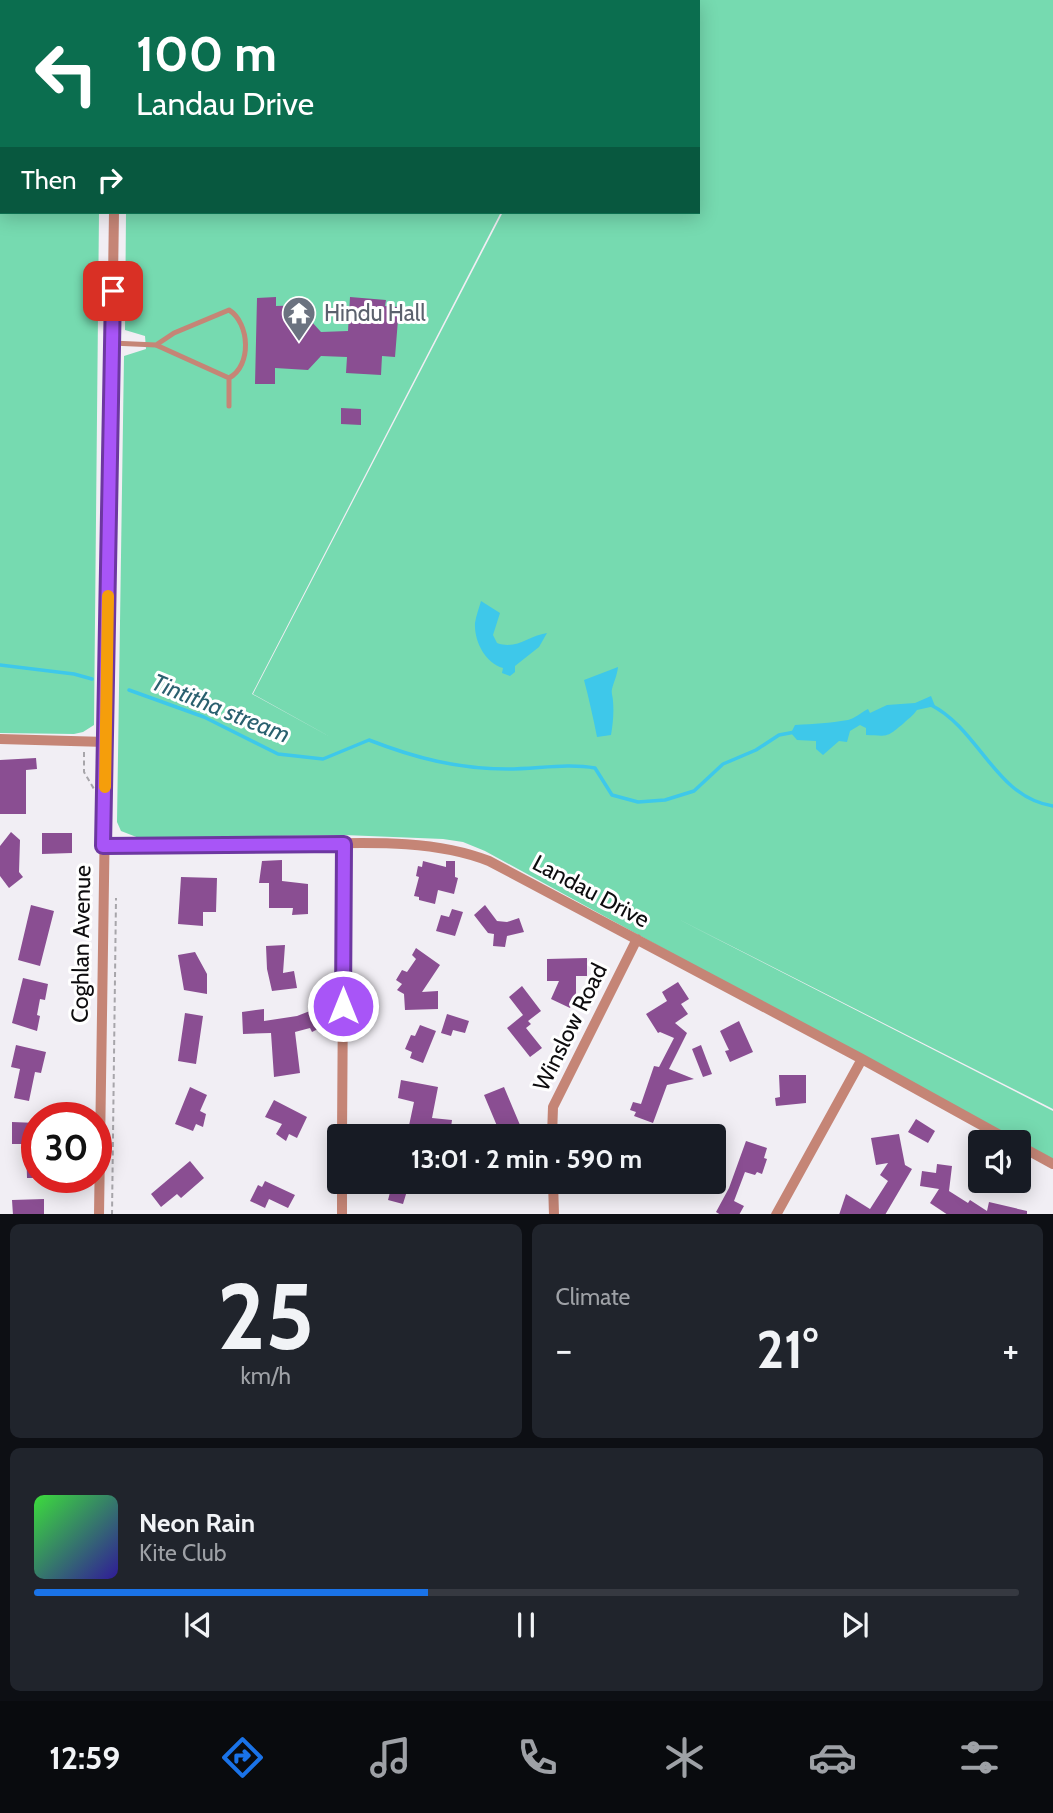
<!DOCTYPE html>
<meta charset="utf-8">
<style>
:root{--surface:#171b24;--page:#20242c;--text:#f1f3f6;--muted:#9ea1a6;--line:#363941;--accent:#1a73e8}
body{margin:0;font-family:Cabin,sans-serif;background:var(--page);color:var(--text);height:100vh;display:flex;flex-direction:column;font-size:26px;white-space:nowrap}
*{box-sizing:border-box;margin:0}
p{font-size:23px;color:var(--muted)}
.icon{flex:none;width:38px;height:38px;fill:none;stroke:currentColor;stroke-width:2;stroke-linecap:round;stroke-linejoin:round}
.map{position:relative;height:1214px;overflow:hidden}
.details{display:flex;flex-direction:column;gap:10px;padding:10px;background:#0d0f14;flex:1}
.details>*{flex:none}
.guide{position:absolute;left:0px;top:0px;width:700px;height:214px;box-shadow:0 4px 18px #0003;background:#0b6e4f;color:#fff;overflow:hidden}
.fabs{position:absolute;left:968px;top:1130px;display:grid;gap:14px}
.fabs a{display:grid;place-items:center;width:63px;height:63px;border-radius:7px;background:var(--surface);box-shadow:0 4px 18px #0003;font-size:35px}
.speed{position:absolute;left:21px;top:1102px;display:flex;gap:14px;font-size:35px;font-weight:700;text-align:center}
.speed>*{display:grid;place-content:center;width:91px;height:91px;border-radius:50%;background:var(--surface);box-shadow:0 4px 18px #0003;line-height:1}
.speed .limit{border:10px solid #d22;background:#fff;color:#111}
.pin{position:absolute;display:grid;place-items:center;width:60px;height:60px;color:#fff;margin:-30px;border-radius:14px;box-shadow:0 4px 10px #0006}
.me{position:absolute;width:77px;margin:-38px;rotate:0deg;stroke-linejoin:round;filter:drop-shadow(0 0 5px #0008)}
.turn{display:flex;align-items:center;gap:24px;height:147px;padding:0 21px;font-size:32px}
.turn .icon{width:91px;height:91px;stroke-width:2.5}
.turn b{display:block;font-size:49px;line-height:60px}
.then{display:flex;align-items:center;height:66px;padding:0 21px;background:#0003;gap:14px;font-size:26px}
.big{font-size:52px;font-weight:700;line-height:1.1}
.details .card{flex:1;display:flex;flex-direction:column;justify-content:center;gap:10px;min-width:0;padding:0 24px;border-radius:10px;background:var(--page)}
.details .dial{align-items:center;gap:0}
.dial b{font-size:91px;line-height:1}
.song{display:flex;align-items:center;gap:21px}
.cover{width:84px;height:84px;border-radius:10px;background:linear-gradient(135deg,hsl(120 70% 55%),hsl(250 70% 35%))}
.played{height:7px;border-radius:4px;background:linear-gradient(90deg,var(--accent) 40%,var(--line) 40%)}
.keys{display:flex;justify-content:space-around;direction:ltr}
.heat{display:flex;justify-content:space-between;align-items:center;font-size:38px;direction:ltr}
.details .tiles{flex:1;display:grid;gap:10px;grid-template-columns:1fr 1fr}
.card:last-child{grid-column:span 2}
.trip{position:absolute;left:327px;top:1124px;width:399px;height:70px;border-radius:7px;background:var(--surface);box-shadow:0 4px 18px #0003;font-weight:700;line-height:70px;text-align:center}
.tab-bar{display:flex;height:112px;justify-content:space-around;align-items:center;background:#090b0e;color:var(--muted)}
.tab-bar .icon{width:49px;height:49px}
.tab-bar .current{color:var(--accent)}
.tab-bar b{font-size:32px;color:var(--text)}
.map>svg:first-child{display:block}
.green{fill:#76dab0}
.water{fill:#3ec8ea}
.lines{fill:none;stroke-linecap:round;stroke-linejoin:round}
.stream{stroke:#3ec8ea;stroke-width:3.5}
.building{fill:#8a4e92}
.path{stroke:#a7a5aa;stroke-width:2;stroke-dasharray:5 3.5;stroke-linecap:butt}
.lane{stroke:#c58576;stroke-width:5}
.street{stroke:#c58576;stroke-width:10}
.route-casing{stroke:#6d37a1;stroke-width:18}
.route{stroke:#a855f7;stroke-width:12}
.slow{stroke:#f59e0b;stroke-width:12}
.labels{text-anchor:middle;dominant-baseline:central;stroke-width:6;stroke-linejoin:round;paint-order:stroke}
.worship-label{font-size:23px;fill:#5b616d;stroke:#fff;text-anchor:start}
.street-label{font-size:23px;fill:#0d0c0e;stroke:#fff}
.water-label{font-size:24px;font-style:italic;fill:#2a606f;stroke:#fff}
</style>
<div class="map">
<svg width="1053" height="1215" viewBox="0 0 1053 1215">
<rect width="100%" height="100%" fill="#f1eef4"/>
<path class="green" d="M128,0H621L128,2Z
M622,0H1053V1109L676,918L1053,1111V1162L485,851L463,842L443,839L344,835L139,838L121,831L117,822L124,356L146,349L145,336L125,330L126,212H501L252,694L334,739L253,694L503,212H698V2H621Z
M0,102L2,212H99L94,725L83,732L74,734L0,733Z"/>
<path class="water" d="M481,601L500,613L493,635L497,643C517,650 528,636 547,633L539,647L515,666V672L510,676L502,673L503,668C485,663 474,641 475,623C476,616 479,608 481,601Z
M618,667C617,676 614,681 612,689C611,693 613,697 613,701C614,712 613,724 611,735L597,737C593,717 589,699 584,680Z
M931,696L935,706L917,710C912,717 909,718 904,723C886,738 889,736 866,735V728L860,725L850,731L847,742L839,741L823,755L816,749V741L797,740L791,733L795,725C815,724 829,723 848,720C854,719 862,712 868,709L870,713L887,705L915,703Z"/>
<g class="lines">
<path class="stream" d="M0,665L74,674L92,679
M129,690L204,717L278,754L323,759L369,740C415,758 458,769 508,769C537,769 567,763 595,768L612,795L638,802L665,800L694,791L723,764L756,750L779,735L795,732
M931,705C980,730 995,797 1053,806"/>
</g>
<path class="building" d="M276,297V306L310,305L311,321L321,332L348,331L350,297L386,300L385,306L399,307L395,357L382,356L381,375L346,373L347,357L321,356L308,370L275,368V384H255L257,298Z
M341,408L361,409V425L341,424Z
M36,758L37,769L26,770V814H0V760Z
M11,832L20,840L19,872L23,877L9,888L0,876V846Z
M42,833H72V853L42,854Z
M282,860V881L308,884V914L292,915L293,908H269V883H259L262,861Z
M423,861L446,867V861H455V877L458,878L454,894L438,890L435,904L419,900V897L414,896L419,877L416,876L418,866L422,867Z
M181,877L217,878L216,912H203V926L178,924Z
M31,905L54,911L40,966L18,960Z
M485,905L497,921L507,922L519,918L524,932L507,936L505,947L493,946L494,934L488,933L474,915Z
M452,909L463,912L455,936L436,931L441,915L449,917Z
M285,945L283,973L294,971L297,988L272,991L267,969L266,946Z
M416,948L440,965L422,992L438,991V1009L405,1010L404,994L397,990L402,984L396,980L402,970L407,972L416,959L412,955Z
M195,952L207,974V994L184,990L178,955Z
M587,958V976H576V993L570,1008L551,999L559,981H547V959Z
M23,978L48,984L45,1000L40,999L37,1015L40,1016L37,1031L12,1023Z
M678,982L689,999L681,1004L688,1014L675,1023L687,1033L669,1069L694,1079L667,1085L653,1123L634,1116L636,1112L630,1110L633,1102L641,1104L654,1066L659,1067L674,1038L660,1032L658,1033L646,1014L667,1001L662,992Z
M522,986L541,1011L528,1021L531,1024L526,1028L542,1048L530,1057L507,1028L523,1015L509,997Z
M264,1009V1021L297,1016L315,1009L322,1027L312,1032L310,1028L295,1032L300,1073L274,1077L271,1033L243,1034L242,1012Z
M185,1013L203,1016L196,1064L178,1061Z
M447,1014L469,1021L465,1033L453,1030L451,1036L441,1033Z
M739,1021L753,1052L730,1062L725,1051L729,1050L727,1046L720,1031Z
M420,1025L436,1031L423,1063L410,1058L412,1052L405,1049L411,1035L415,1036Z
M16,1045L46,1052L41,1073L35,1072L29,1101L14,1098L20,1069L11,1067Z
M701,1045L712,1074L703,1077L692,1049Z
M779,1075H806V1103L776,1106L775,1098L780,1097Z
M401,1080L438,1087L432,1118L452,1120L450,1134L427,1131L426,1136L407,1135L414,1102L398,1098Z
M190,1087L207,1095L200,1111L206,1114L203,1127L196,1124L193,1131L175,1124Z
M504,1087L520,1125L500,1133L484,1095Z
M274,1100L307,1117L297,1138L289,1134L286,1141L276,1134L282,1124L265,1117Z
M916,1119L935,1131L928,1143L908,1132Z
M12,1122L37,1123V1178H27L26,1144H12Z
M899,1134L905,1165L912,1169L885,1215H839L846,1194L870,1209L888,1181L880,1175L888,1163L876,1165L871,1138Z
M746,1141L767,1148L764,1158L767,1159L762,1174L757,1172L755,1175L745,1172L734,1201L744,1206L739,1215H721L716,1212L729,1188Z
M190,1161L204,1178L181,1198L177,1194L161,1207L151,1194Z
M937,1164L952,1166L949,1191L968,1203L970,1200L987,1211L989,1202L1027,1211V1215H948L930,1203L939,1189L920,1186L922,1171L936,1173Z
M265,1181L295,1195L288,1208L269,1199L265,1208L250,1201L258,1185L262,1187Z
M393,1181H410L403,1204L388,1200Z
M44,1199V1215H13L12,1200Z"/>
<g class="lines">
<path class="path" d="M460,0L464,2
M572,2L575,0
M84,752V772L94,789
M112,1215L116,898"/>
<path class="lane" d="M112,343L156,345L229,378C252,366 250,323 229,310L174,333L156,345
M229,378V406"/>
<path class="street" d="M117,2V0
M0,95H2
M0,739L106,742
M103,846C168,845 233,845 297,844C359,843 431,838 489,861L862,1059L1014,1143
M342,1136L344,844
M552,1136L553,1107L637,939
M1018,1145L1053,1164
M553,1181L554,1215
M99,1215L114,212
M342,1215V1181
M776,1215L862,1059"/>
</g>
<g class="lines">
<defs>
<path id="route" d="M113,291L103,846L344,844L343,1006"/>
</defs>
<use href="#route" class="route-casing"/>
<use href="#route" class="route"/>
<path class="slow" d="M105,787L108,596"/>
</g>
<defs>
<symbol id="temple-pin" viewBox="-11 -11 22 30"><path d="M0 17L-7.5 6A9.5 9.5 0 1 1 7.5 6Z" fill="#6b7280" stroke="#fff"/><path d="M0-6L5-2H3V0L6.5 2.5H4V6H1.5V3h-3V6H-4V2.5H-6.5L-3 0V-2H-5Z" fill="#fff"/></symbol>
</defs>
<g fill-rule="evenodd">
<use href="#temple-pin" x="280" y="294" width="38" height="52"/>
</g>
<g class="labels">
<g class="worship-label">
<text x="324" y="313">Hindu Hall</text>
</g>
<g class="street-label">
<text transform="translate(591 891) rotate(28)">Landau Drive</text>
<text transform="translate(81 944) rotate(-89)">Coghlan Avenue</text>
<text transform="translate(570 1027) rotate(-64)">Winslow Road</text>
</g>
<g class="water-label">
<text transform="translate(221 708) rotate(22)">Tintitha stream</text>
</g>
</g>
</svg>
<div class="fabs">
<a><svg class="icon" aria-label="sound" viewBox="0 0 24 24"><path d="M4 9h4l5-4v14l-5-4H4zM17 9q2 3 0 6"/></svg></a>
</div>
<div class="speed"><div class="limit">30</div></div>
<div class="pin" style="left:113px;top:291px;background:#d93025"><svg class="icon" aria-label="arrive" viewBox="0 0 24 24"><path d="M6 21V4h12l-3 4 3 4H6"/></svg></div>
<svg class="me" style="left:343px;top:1006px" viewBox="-20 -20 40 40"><circle r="17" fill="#a855f7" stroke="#fff" stroke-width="3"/><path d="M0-11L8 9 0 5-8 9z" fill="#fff"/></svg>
<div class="trip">13:01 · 2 min · 590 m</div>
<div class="guide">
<div class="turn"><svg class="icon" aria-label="left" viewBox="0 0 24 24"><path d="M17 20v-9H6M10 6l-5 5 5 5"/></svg><div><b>100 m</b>Landau Drive</div></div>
<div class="then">Then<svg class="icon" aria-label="right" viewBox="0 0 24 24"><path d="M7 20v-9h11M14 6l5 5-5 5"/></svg></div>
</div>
</div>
<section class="details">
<div class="tiles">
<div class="card dial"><b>25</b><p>km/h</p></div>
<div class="card"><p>Climate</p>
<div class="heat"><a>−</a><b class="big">21°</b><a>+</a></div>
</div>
<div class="card">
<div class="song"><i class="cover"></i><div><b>Neon Rain</b><p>Kite Club</p></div></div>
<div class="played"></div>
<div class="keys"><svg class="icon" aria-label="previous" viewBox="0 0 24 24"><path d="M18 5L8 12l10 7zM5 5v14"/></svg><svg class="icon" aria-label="pause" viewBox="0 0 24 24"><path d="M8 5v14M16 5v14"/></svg><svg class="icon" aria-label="next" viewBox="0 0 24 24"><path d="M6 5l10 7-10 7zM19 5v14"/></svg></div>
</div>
</div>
</section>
<nav class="tab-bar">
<b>12:59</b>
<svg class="icon current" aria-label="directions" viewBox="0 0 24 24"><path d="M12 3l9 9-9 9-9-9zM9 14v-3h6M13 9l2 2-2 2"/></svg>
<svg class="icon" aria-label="music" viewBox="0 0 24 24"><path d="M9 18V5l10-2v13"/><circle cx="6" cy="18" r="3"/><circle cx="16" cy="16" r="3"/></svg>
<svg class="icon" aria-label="phone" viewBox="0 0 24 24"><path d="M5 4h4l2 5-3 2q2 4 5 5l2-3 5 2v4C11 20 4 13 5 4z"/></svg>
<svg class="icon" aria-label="climate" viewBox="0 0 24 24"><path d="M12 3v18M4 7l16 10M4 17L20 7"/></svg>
<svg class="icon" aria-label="car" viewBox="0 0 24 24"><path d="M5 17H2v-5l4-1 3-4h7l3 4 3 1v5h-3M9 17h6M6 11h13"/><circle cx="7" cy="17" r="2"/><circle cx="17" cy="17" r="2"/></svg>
<svg class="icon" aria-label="filters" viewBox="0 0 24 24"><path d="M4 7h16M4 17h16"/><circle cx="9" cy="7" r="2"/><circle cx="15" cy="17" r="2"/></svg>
</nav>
